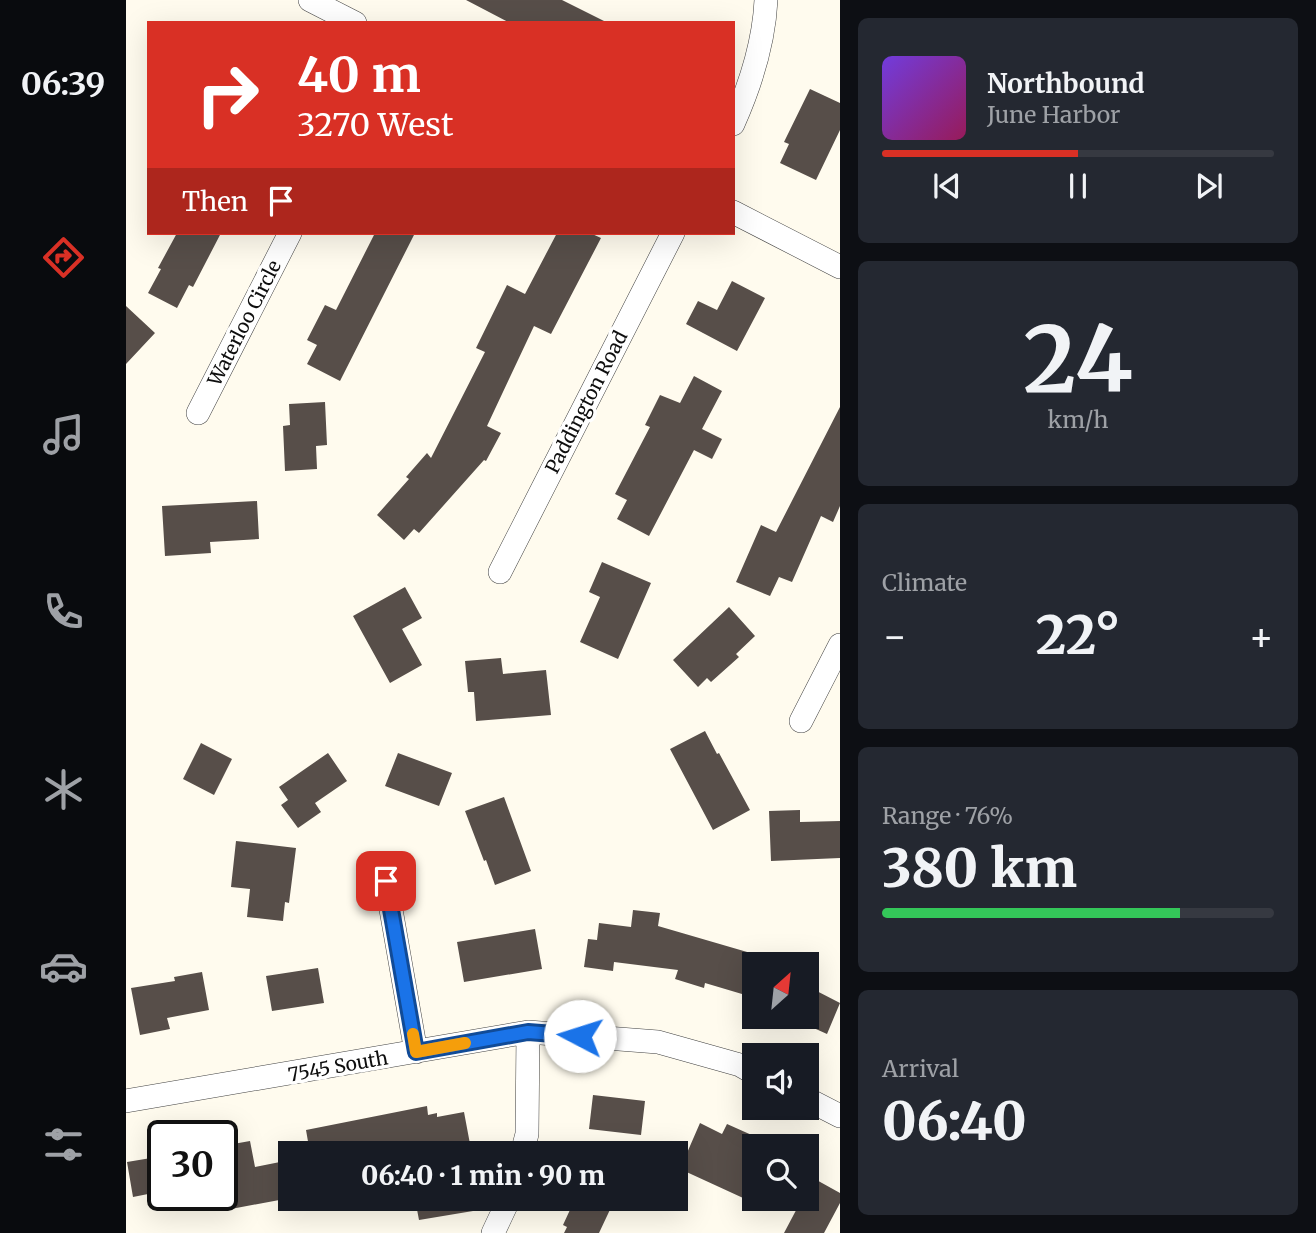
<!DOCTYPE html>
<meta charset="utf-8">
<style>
:root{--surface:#171b24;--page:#242831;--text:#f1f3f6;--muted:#9ea1a6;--line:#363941;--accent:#d93025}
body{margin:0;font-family:Merriweather,serif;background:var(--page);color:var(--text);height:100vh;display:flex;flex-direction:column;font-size:26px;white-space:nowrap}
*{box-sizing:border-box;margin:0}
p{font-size:23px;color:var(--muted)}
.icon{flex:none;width:38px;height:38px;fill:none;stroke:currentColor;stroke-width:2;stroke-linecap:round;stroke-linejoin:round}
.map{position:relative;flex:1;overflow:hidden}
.drawer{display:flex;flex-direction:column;gap:18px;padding:18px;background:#0d0f14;width:476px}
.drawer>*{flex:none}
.guide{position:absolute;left:21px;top:21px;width:588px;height:214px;border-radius:0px;box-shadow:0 7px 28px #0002;background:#d93025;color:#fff;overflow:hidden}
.needle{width:46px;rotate:27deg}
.buttons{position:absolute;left:616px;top:952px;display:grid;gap:14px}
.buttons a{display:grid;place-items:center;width:77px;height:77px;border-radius:0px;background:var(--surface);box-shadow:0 7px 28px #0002;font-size:35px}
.speed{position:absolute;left:21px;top:1120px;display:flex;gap:14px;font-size:35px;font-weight:700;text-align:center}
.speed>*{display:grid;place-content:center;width:91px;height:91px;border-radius:50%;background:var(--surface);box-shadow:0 7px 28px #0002;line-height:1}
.speed .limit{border:4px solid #111;border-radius:10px;background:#fff;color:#111}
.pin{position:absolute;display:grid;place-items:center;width:60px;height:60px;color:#fff;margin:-30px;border-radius:14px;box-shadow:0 4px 10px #0006}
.me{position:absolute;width:77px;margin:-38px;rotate:275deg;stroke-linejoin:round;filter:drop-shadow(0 0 5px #0008)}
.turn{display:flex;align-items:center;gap:24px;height:147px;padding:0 35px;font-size:32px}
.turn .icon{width:91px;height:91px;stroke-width:2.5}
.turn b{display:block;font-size:49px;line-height:60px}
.then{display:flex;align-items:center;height:66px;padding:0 35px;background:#0003;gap:14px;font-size:26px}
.big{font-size:52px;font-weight:800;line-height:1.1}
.drawer .tile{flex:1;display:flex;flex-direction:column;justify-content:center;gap:10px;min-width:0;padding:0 24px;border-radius:10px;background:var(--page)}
.drawer .dial{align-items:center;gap:0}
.dial b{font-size:91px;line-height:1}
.song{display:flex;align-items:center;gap:21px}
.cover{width:84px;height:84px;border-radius:10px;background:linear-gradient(135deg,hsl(260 70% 55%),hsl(330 70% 35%))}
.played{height:7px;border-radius:4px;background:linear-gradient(90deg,var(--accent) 50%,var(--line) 50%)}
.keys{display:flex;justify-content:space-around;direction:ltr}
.heat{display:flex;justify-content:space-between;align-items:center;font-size:38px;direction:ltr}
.charge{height:10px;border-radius:5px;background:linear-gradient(90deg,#34c759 76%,var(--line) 0)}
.trip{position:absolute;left:152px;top:1141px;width:410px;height:70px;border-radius:0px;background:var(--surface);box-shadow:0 7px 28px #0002;font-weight:800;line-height:70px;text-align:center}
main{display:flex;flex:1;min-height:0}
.tab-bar{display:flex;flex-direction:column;width:126px;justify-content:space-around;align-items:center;background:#090b0e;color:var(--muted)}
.tab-bar .icon{width:49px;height:49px}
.tab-bar .active{color:var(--accent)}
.tab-bar b{font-size:32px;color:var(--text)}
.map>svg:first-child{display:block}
.building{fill:#574e49}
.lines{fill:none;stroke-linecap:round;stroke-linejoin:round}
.street-casing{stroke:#414141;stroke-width:24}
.street{stroke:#fff;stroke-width:23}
.route-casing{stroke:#114b97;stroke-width:18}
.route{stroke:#1a73e8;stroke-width:12}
.slow{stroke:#f59e0b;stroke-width:12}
.labels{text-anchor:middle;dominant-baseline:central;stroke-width:7;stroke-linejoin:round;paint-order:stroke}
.street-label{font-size:19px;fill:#0e0e0e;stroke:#fff}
</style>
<main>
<nav class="tab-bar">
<b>06:39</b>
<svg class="icon active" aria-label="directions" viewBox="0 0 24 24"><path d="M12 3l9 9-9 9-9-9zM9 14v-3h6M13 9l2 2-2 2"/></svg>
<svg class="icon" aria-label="music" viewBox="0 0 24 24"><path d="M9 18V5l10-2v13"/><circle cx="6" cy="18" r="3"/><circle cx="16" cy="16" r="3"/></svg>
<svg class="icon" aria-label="phone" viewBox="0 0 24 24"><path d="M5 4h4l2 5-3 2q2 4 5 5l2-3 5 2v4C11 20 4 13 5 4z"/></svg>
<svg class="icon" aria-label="climate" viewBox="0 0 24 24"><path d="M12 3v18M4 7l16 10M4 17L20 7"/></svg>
<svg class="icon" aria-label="car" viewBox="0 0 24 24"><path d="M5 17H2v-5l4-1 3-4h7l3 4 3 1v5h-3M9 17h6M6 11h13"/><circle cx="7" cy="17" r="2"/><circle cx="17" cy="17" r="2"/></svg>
<svg class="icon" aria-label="filters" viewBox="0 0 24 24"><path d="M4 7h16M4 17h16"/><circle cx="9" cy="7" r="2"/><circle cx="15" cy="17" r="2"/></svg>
</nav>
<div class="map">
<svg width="714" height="1233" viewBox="0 0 714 1233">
<rect width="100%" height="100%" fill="#fffbee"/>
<path class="building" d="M340,0H436L482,23H384Z
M684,89L714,103V130L690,180L654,163L663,144L658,142Z
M51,233H95L67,287L63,285L51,308L22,293L35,269L32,268Z
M249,233H289L214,381L181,364L191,345L181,340L199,305L210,310Z
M431,233H464L475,238L425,334L408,326L361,426L375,433L360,461L358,460L293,533L288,529L278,540L251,515L283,479L280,477L301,453L305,458L359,352L350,348L381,285L399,294Z
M606,281L639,298L611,351L560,324L572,301L591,310Z
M0,306L29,333L0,364Z
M568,376L596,391L576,429L596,439L586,459L568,450L523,536L491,519L501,500L489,494L524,427L519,425L534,395L554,403Z
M199,402L201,445L190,446L191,469L159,471L157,426L164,425L163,404Z
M714,407V506L707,522L695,516L666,582L653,577L644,596L610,582L635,525L650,532Z
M131,501L133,539L84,542L85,553L39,556L36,506Z
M476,562L525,583L492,659L454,642L474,597L463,592Z
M279,587L296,618L276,629L296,665L264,683L227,616Z
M603,607L629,636L610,654L613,657L585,682L581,678L572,687L547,660Z
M375,658L377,674L420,670L425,715L350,721L348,692H342L339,661Z
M579,731L591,754L593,753L624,810L587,830L544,749Z
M75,743L106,759L88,795L57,779Z
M202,753L221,781L189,803L195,812L172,828L155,805L162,800L153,787Z
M272,753L326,773L313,806L259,786Z
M378,797L405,871L369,885L360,860L358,861L339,811Z
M674,810V822L714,821V858L645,861L643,811Z
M110,841L170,848L163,903L159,902L157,921L121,917L124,889L105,887Z
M507,910L534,913L532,926L628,954L616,994L579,983L578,988L549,979L552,970L488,962L487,971L458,967L462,939L471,940L473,923L505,927Z
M409,929L416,969L338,982L331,942Z
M192,968L198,1003L146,1011L140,976Z
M76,972L83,1010L41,1018L44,1029L14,1035L5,988L49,981L48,977Z
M681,986L714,1003L701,1034L681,1025Z
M467,1095L519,1101L515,1135L463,1129Z
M301,1106L302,1115L311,1113V1117L338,1112L344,1144L291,1153H184L180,1130Z
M574,1123L596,1134L601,1124L650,1146H625L628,1148V1203L554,1169Z
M124,1141L129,1167L164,1160V1198L105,1209L96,1162V1146Z
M37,1156V1191L7,1197L1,1162Z
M687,1178L714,1193V1203L698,1233H658L676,1199H681V1189Z
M289,1199H352L353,1210L293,1220Z
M449,1199H489L473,1233H438L441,1227L437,1225Z"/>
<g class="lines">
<defs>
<path id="street" d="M184,0L229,23
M607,124C624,86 638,42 640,0
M607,212L714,267
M72,413L164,233
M374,572L547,233
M675,721L714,645
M260,881L290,1052
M681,1099L714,1116
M0,1101L402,1032L532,1042L614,1065L628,1073
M396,1153L401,1134L402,1032
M367,1233L383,1199"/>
</defs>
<use href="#street" class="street-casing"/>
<use href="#street" class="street"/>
</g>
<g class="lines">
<defs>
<path id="route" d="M260,881L290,1052L402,1032L454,1036"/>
</defs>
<use href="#route" class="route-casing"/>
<use href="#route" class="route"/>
<path class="slow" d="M287,1034L290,1052L339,1043"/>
</g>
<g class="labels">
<g class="street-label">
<text transform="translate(118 323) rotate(-63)">Waterloo Circle</text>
<text transform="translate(460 402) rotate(-63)">Paddington Road</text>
<text transform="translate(212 1066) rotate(-10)">7545 South</text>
</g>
</g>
</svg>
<div class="buttons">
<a><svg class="needle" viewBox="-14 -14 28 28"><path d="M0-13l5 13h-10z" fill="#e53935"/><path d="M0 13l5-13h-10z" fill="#9ea1a6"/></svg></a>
<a><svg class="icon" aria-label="sound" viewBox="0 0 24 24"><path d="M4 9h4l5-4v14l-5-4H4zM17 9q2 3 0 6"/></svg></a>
<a><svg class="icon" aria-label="search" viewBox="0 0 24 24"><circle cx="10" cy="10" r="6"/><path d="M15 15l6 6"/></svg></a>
</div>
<div class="speed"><div class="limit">30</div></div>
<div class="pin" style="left:260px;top:881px;background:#d93025"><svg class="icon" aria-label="arrive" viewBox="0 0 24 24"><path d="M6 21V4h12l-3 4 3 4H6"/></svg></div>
<svg class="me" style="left:454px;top:1036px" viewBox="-20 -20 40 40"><circle r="19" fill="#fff"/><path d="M0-13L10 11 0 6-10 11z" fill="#1a73e8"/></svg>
<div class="trip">06:40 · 1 min · 90 m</div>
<div class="guide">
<div class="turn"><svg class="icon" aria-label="right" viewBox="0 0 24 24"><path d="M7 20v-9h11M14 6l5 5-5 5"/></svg><div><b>40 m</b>3270 West</div></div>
<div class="then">Then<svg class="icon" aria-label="arrive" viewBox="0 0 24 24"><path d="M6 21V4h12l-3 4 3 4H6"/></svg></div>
</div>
</div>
<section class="drawer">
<div class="tile">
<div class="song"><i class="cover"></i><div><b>Northbound</b><p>June Harbor</p></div></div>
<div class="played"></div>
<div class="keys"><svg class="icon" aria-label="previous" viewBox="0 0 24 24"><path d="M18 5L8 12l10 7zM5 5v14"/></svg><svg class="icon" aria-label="pause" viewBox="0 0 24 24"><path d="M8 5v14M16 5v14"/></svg><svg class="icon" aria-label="next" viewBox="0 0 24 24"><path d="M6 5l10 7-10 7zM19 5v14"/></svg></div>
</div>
<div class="tile dial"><b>24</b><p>km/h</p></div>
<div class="tile"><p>Climate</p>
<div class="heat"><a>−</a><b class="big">22°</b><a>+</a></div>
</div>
<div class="tile"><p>Range · 76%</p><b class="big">380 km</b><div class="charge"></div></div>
<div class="tile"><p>Arrival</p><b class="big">06:40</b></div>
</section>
</main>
